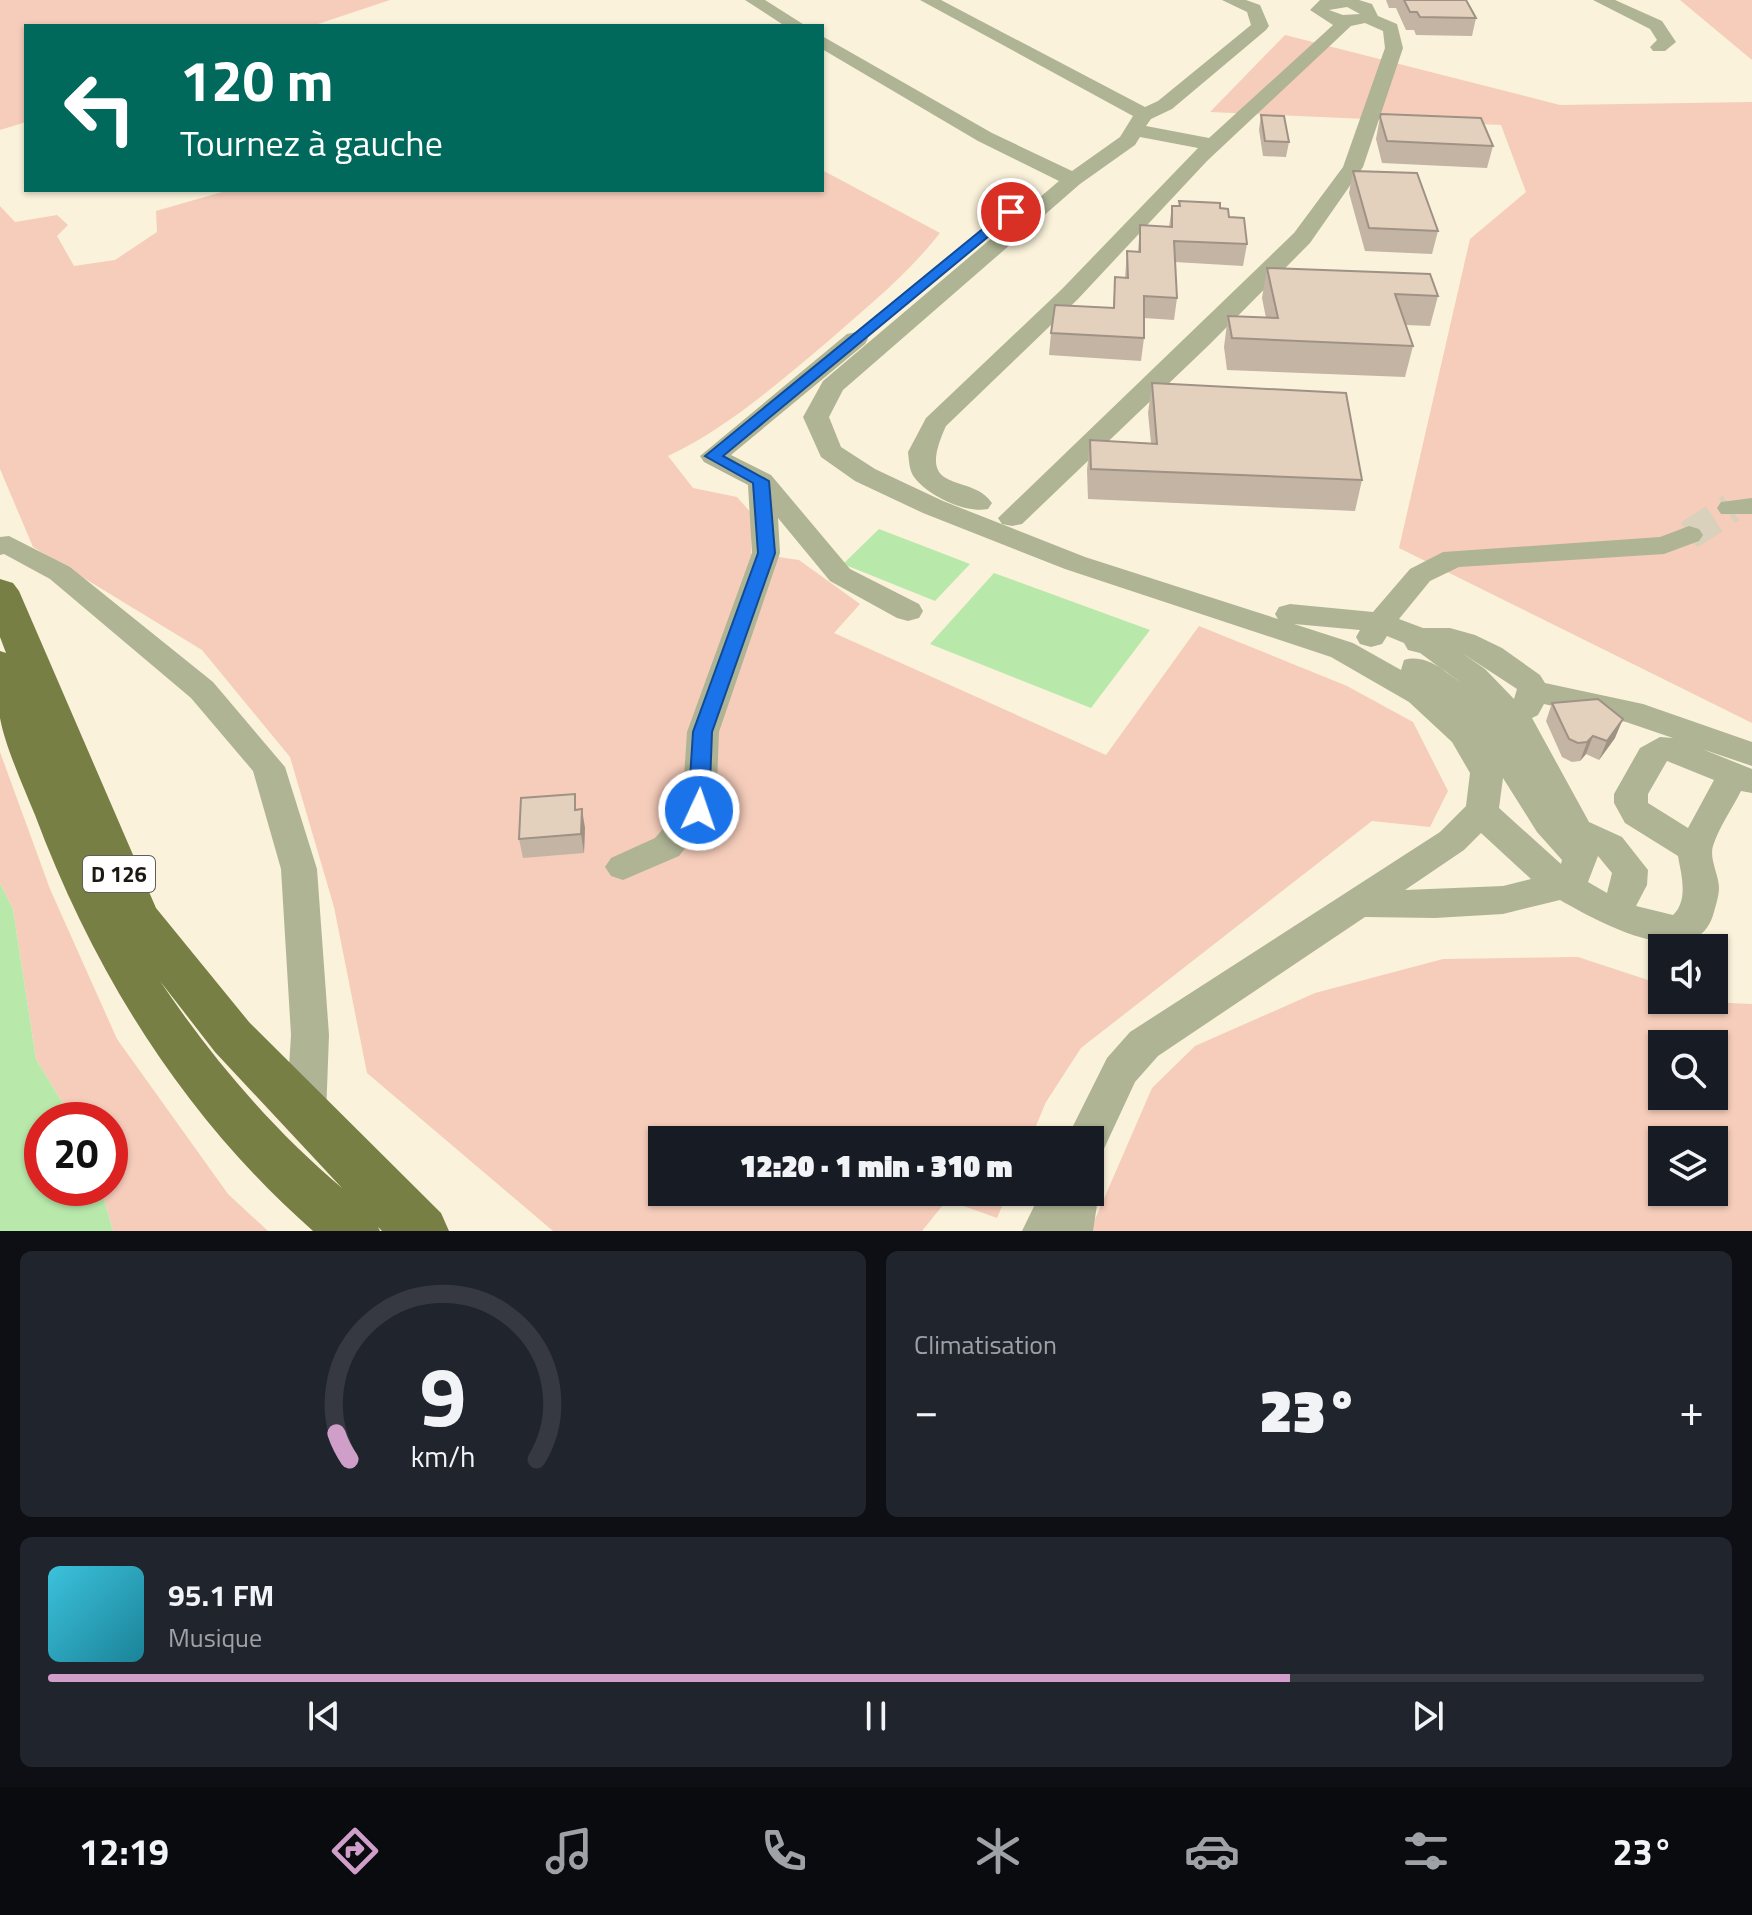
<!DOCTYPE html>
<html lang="fr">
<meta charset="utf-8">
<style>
:root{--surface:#171b24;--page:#20242c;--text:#f1f3f6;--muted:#9ea1a6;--line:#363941;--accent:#cf9ec9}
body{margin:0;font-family:"Titillium Web",sans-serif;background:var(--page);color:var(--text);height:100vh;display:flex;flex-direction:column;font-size:30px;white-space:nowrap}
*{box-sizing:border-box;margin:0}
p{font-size:26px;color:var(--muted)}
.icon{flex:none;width:44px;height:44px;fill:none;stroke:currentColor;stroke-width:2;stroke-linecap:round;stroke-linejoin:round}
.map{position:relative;height:1231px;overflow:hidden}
.drawer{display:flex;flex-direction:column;gap:20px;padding:20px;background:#0d0f14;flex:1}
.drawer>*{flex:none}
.hud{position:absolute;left:24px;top:24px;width:800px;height:168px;border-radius:0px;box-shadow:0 2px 6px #0004;background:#00695c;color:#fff;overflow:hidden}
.tools{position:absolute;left:1648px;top:934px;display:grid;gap:16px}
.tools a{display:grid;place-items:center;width:80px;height:80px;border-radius:0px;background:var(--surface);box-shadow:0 2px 6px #0004;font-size:40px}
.speed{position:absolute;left:24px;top:1102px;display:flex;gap:16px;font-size:40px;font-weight:700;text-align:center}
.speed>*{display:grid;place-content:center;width:104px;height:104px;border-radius:50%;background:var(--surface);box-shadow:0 2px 6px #0004;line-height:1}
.speed .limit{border:12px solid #d22;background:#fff;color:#111}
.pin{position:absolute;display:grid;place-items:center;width:68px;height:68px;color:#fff;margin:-34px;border:4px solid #fff;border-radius:50%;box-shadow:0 2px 8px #0007}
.me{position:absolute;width:88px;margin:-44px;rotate:3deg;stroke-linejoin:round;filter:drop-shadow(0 0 6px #0008)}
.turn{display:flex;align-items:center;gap:28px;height:168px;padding:0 24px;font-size:36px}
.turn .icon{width:104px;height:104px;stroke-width:2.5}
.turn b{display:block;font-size:56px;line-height:68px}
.big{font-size:60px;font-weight:800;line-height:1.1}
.drawer .widget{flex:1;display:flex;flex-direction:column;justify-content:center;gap:12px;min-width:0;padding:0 28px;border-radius:12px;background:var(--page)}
.drawer .dial{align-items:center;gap:0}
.dial svg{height:208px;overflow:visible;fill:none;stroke:var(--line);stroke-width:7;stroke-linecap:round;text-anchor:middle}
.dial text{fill:var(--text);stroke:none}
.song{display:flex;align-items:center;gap:24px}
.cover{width:96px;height:96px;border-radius:12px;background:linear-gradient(135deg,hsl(190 70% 55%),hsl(190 70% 35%))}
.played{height:8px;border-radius:4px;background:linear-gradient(90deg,var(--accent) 75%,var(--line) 75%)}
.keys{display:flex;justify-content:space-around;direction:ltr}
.heat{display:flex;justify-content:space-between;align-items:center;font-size:44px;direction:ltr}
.drawer .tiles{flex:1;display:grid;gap:20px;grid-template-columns:1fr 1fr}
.widget:last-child{grid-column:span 2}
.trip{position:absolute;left:648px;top:1126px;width:456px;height:80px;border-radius:0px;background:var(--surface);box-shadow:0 2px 6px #0004;font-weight:800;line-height:80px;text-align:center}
.menu{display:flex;height:128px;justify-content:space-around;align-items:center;background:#090b0e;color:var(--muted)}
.menu .icon{width:56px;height:56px}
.menu .current{color:var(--accent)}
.menu b{font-size:36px;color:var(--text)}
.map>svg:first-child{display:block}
.green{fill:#f6cdbb;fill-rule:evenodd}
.water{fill:#b8e9ab}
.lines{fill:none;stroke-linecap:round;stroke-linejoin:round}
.minor-tunnel{stroke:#d9d1bc;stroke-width:30;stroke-dasharray:30 15;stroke-linecap:butt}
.minor{fill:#afb495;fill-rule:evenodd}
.major{fill:#777f44;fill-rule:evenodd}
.wall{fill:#c3b4a3}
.shaded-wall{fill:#9f9285}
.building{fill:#e3d1be;stroke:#9f9285;stroke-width:2}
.route{fill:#1a73e8;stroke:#114b97;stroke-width:2}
.labels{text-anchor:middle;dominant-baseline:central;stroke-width:6;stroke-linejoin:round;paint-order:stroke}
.shield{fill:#fff;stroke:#605e58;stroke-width:2}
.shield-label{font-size:22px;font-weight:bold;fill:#1c1910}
</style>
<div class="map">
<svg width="1752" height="1231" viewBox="0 0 1752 1231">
<rect width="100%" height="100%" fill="#faf2da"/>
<path class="green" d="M0,0H390L312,26H26V122L0,130Z
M1680,0H1752V60Z
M1285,35L1560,105L1752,102V723L1399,548L1470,239L1526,192L1501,125L1210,112Z
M822,170L940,233C906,276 867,307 826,343C777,384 726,429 668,456L693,488L737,497L752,514L751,553L799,560L860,604L834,633L1106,755L1199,626L1347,686L1413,722L1448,791L1430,827L1372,821L1081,1048L1046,1102L1030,1140H662V1192H1008L997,1218L947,1200L922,1231H553L367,1073L334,907L290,757L202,650L33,547L0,469V206L15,222L57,215L68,225L57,236L74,266L115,260L157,232L156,211L229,190H822Z
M0,752L50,889L117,1039L228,1194L268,1231H113L101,1188H110V1120H73L36,1059L13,909L0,883Z
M1578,957L1654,982L1650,994L1662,995V1000L1752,1004V1231H1090L1152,1088L1195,1046L1315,993L1443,959ZM1662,1044H1714V1096H1662ZM1662,1140H1714V1192H1662Z"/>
<path class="water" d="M879,529L970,564L935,601L843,564Z
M994,573L1150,630L1091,708L930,644Z
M0,883L13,909L36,1059L73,1120H42V1188H101L113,1231H0Z"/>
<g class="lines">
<path class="minor-tunnel" d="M1689,535L1731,508"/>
<path class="minor" d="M745,0H765L806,26H785Z
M920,0H941L1145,107L1158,101L1251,25L1247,12L1222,0H1246L1260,5L1269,26L1266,30L1172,109L1151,119L1146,126L1209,138L1333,25L1310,10L1320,0H1359L1372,4L1378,16L1397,24L1403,48L1363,167L1310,243L1210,344L1022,524L1012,526L1002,524L998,518L1294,233L1343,167L1385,48L1383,31L1365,23L1351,26L1207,161L1078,299L946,426C913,498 970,471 992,503L988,509C966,514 927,495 914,477C909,470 909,460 908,452L926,418L1062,289L1198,148L1140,137L1135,145L1080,184L843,390L829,417L841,447L875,469L943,501L1085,557L1278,619L1275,614L1279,607L1290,604L1373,612L1410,569L1443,552L1660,537L1689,526L1699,529L1703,535L1699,541L1664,554L1459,567L1430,581L1399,619L1423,628H1450L1475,635L1502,648L1540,675L1545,683L1643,704L1752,742V766L1702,749L1752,769V793L1741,791C1732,809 1719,827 1713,846C1709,859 1719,875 1719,888C1719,895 1716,905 1714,912C1697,978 1595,920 1560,900L1503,914L1435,918L1365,917L1158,1056L1135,1082L1102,1153L1090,1157V1140H1066L1107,1058L1130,1032L1440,832L1466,806L1470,773L1452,742L1409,702L1331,657L1065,569L923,513L855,481L821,457L803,417L823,381L1059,181L978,141L822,49V36L992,133L1072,171L1120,137L1133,116ZM1347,7L1360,14L1343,15L1329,10ZM1294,624L1360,630L1356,637L1360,644L1371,647L1382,644L1387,636L1404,643L1408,650L1420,653L1465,686C1447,673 1427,653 1404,660L1401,670L1353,643ZM1462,653L1517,689L1514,699L1485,669ZM1544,704L1626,722L1673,738L1660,737L1640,748L1614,794V803L1625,823L1678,856C1681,874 1689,900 1673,915L1636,906L1647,885L1648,870L1622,837L1589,822L1532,718L1538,715ZM1667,761L1714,780L1688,828L1648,803V794ZM1503,778L1537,832L1562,860L1561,864L1499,808ZM1481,833L1531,879L1503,886L1405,890L1464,850ZM1598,856L1612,873L1607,893L1588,882Z
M1593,0H1615L1662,21L1676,42L1665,51H1653L1650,47L1657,40L1650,29Z
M856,332L865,334L868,339L865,344L731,455L771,475L850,569L919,604L923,611L919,618L908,621L897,618L830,581L778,518L780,553L719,732L716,810L679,856L623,880L611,876L605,867L611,858L655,838L682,807L687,732L752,553L748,485L704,462L700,456L847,334Z
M1752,498V514H1721L1717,508L1721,502Z
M9,536L70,567L213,682L285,767L317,869L329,1035L326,1115L320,1128L306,1133L292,1128L286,1115L291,1035L281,869L253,771L191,698L50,579L4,554L0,555V537Z
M1090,1177L1099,1192L1093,1231H1022L1041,1192H1090Z"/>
<path class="major" d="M0,579L13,583L19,591L156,908L249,1022L441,1213L449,1231H382L378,1227L380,1231H313C184,1117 95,975 35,815C24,788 5,746 0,718C0,697 0,672 0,651L6,653L0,637ZM160,981L215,1052L342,1188C272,1129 211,1057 160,981Z"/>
</g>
<path class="wall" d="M1386,0H1466L1476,18L1472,36L1416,35L1414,30H1406L1396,8H1389Z
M1261,115L1289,142L1286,157L1263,156L1259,130Z
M1380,117L1493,146L1487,168L1382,163L1376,139Z
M1353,171L1438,231L1432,254L1365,251L1349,193Z
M1179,201L1220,208L1229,217L1247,244L1243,266L1175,262L1177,298L1174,320L1144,318V338L1141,361L1049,355L1051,333L1113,308L1115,277L1125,278L1127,251L1138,252L1140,225L1169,227L1172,206H1179Z
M1267,268L1438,296L1430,326L1406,325L1413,346L1405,377L1227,370L1224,347L1228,316L1266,318L1262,298Z
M1152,383L1362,480L1355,511L1088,499L1087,470L1090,440L1151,443L1148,413Z
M1552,703L1615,738L1599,760L1586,754L1580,761L1572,762L1562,757L1546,721Z
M578,810L585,828L584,853L523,858L519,839Z"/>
<path class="shaded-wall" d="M1623,719L1615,738L1599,760L1607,741Z
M1593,736L1586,754L1580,761L1587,742Z
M582,809L585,828L584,853L581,834Z"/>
<path class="building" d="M1404,0H1466L1476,18L1420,17L1417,12H1410Z
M1381,114L1481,118L1493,146L1387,141L1380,117Z
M1261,115L1284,116L1289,142L1265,141Z
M1353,171L1417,173L1438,231L1369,228Z
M1179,201L1220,203V208L1228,209L1229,217L1244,218L1247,244L1174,241L1177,298L1144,296V338L1051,333L1055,305L1114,308L1115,277L1128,278L1127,251L1140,252V225L1172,227V206H1180Z
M1267,268L1430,274L1438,296L1395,294L1413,346L1232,338L1228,316L1278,318Z
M1152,383L1346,393L1362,480L1091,469L1090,440L1157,444Z
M1598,699L1623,719L1607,741L1593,736L1587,742L1578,743L1569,739L1552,703Z
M575,794V810L582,809L581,834L519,839L521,798Z"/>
<path class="route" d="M1007,209L1018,212L723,456L769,481L775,553L712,732L709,810L706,815H691L688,810L693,732L758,553L753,483L705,456Z"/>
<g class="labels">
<rect class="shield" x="83" y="856" width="72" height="36" rx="6"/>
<g class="shield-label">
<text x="119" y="874">D 126</text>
</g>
</g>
</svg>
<div class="tools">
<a><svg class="icon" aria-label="sound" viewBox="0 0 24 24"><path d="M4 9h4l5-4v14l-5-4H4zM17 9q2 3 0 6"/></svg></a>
<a><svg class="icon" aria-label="search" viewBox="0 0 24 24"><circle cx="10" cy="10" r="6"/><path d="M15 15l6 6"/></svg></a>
<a><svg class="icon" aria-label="layers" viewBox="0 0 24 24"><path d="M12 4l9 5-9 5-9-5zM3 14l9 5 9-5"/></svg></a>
</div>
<div class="speed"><div class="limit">20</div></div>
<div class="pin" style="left:1011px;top:212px;background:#d93025"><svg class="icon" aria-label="arrive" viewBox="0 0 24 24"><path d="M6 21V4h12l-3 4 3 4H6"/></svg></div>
<svg class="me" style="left:699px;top:810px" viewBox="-20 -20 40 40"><circle r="17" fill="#1a73e8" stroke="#fff" stroke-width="3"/><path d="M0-11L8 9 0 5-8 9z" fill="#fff"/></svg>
<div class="trip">12:20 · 1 min · 310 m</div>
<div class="hud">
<div class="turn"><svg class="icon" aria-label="left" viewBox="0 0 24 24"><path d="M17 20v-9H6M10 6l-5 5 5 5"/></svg><div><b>120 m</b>Tournez à gauche</div></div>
</div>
</div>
<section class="drawer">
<div class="tiles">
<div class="widget dial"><svg viewBox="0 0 100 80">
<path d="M14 69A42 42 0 1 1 86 69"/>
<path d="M14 69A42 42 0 0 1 9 59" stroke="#cf9ec9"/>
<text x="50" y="56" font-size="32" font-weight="700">9</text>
<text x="50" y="72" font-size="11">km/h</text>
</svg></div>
<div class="widget"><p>Climatisation</p>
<div class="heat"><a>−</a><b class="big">23°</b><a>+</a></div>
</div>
<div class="widget">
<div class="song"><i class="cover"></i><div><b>95.1 FM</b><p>Musique</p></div></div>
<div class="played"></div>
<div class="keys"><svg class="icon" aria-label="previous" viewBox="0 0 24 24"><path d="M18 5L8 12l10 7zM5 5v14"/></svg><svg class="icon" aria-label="pause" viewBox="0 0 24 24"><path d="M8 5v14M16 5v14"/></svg><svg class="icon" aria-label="next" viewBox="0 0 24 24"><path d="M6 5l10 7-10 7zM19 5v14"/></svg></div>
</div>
</div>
</section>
<nav class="menu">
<b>12:19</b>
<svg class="icon current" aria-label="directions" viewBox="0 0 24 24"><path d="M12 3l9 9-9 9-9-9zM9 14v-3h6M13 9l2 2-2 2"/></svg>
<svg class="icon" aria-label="music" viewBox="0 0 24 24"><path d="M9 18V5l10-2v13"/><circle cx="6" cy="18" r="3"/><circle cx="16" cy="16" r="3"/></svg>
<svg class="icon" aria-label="phone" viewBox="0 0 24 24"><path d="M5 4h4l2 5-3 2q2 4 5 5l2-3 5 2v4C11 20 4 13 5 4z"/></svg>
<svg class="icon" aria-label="climate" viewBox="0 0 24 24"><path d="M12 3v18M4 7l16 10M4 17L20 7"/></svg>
<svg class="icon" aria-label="car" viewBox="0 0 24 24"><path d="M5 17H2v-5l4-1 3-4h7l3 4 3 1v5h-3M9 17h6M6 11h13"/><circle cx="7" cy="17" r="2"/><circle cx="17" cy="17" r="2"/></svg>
<svg class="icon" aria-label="filters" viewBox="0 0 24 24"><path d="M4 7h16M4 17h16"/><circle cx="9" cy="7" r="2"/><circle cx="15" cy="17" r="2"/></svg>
<b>23°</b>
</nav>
